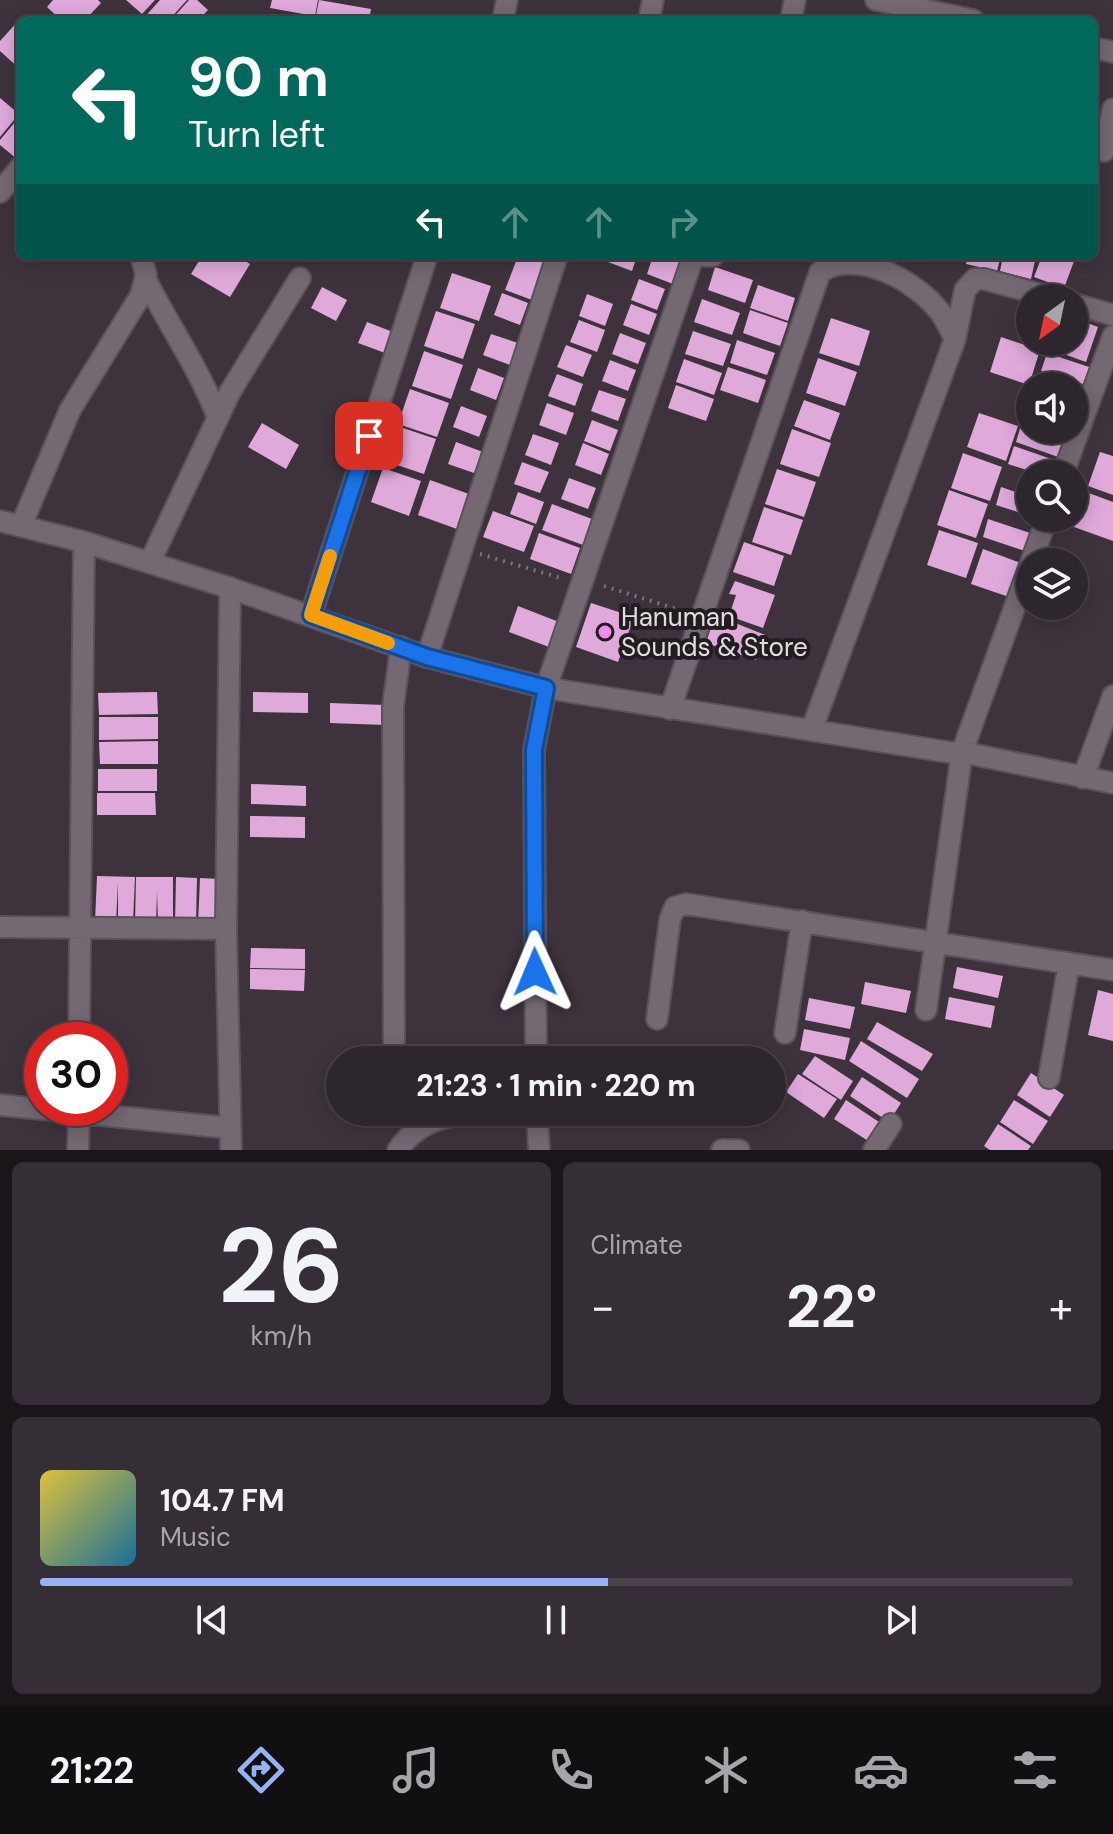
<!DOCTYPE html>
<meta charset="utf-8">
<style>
:root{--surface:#2e262e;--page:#362e36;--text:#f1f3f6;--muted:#a7a5aa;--line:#49434a;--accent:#95b2f1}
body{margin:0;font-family:"DM Sans",sans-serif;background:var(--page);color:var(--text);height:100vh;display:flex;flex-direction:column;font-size:30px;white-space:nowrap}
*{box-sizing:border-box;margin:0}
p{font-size:26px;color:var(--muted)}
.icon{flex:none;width:44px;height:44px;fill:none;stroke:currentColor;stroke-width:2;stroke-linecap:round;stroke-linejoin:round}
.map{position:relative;height:1150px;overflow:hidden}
.details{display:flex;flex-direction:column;gap:12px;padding:12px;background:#191519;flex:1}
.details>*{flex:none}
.banner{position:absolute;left:16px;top:16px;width:1082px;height:244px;border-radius:12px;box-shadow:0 4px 20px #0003,0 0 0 2px var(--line);background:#00695c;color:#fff;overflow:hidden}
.needle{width:52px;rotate:213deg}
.tools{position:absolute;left:1016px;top:284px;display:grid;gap:16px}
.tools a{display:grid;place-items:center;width:72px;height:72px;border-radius:50%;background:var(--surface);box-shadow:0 4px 20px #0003,0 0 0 2px var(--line);font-size:40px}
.speed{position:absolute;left:24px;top:1022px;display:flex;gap:16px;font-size:40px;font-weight:700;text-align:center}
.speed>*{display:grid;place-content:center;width:104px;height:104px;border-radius:50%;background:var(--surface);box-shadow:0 4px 20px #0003,0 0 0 2px var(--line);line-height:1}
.speed .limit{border:12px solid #d22;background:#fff;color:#111}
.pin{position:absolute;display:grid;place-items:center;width:68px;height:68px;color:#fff;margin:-34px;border-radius:16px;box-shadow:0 4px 12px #0006}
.me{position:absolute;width:88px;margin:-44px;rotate:359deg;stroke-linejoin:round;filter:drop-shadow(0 0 6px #0008)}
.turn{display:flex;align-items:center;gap:28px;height:168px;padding:0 40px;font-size:36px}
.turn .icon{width:104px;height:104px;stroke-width:2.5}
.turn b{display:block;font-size:56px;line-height:68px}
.lanes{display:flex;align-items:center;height:76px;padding:0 40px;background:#0003;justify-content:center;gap:40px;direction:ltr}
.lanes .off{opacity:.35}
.big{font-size:60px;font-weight:800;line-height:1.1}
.details .widget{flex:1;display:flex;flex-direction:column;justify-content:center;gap:12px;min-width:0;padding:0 28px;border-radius:12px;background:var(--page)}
.details .dial{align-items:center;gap:0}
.dial b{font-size:104px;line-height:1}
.song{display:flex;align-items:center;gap:24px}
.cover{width:96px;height:96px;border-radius:12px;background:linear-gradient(135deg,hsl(50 70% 55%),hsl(200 70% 35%))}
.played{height:8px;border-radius:4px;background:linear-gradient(90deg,var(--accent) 55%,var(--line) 55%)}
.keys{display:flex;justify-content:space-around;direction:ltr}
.heat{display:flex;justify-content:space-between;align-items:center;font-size:44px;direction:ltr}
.details .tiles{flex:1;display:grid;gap:12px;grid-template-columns:1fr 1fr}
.widget:last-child{grid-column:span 2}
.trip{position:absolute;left:326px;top:1046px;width:460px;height:80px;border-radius:40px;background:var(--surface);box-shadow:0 4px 20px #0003,0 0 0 2px var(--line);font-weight:800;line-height:80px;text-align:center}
.tabs{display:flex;height:128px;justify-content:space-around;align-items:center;background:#120f12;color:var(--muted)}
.tabs .icon{width:56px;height:56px}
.tabs .active{color:var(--accent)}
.tabs b{font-size:36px;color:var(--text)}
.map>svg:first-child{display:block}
.building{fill:#dfa9da}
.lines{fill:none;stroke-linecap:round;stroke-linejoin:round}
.street-casing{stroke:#5a5159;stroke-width:24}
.secondary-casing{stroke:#5a5159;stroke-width:24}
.path{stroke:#7d737c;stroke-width:4;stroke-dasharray:2 6;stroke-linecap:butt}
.street{stroke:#746873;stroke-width:20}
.secondary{stroke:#746873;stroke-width:20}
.route-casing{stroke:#114b97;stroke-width:20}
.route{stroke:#1a73e8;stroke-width:14}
.slow{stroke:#f59e0b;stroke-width:14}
.poi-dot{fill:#f589ee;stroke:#221d21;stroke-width:3}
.labels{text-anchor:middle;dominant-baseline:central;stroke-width:8;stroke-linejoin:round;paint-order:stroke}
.poi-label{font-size:26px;fill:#e3dce2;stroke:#221d21;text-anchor:start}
</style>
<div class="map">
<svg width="1113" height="1150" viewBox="0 0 1113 1150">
<rect width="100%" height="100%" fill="#3e333d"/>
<path class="building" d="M53,0H98L101,3L85,20H61L47,7Z
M126,0H155L142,14Z
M160,0H187L169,20H142Z
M189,0H197L208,10L198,20H171Z
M272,0H318L315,16L270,8Z
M319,0L371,9L369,20H315Z
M20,19V69L0,51V41Z
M0,98L19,114L0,137Z
M20,116V155L17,159L0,145V140Z
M202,256H237L250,264L230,297L191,274Z
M518,256L548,257L532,300L505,290Z
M592,256H637L632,271Z
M653,256L681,262L673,284L647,274Z
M968,256H1001L997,271L966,264Z
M1003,256H1036L1031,279L1000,271Z
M1042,256H1076L1064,288L1034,277Z
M715,267L753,280L745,303L708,290Z
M452,273L491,286L479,321L440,308Z
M639,279L665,289L657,310L631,300Z
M758,285L795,298L788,321L750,308Z
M322,287L347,300L336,321L311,308Z
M502,293L528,303L520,325L494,315Z
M587,294L613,304L605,326L579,316Z
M702,299L740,313L732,335L694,322Z
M631,304L657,314L649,335L623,325Z
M750,310L788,323L780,346L743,333Z
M436,311L475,324L463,359L424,346Z
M831,318L870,331L859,366L819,353Z
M1074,318L1098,327L1086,362L1047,348L1049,342H1074Z
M579,320L605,330L597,352L570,342Z
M367,322L393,332L385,353L358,343Z
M693,331L731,344L723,366L685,354Z
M620,333L646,343L638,364L612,354Z
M491,334L518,343L510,365L483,355Z
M1001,337L1040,350L1029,385L990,372Z
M737,340L775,353L767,375L730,363Z
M566,345L592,355L583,377L557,367Z
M424,351L463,365L451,399L412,386Z
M1047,353L1089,367L1083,384L1041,371Z
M818,358L857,372L845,406L806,393Z
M684,359L722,373L714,395L676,382Z
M610,360L636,370L628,391L602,381Z
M728,367L766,380L758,403L720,390Z
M478,368L504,378L496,400L470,390Z
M557,374L583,384L575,406L548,396Z
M676,385L714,399L706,421L668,408Z
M410,389L449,403L437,437L398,424Z
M599,390L626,399L618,421L591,411Z
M804,400L840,413L830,440L794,426Z
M547,403L574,413L566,435L539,425Z
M461,406L487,416L479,437L453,427Z
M979,413L1018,426L1006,461L967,447Z
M592,420L618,430L610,451L584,441Z
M262,423L299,445L286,469L248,447Z
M1021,425L1064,439L1058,457L1016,442Z
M397,426L436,439L424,474L385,461Z
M792,429L831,443L819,477L780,464Z
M533,434L559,443L551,465L525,455Z
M456,442L483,452L474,473L448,464Z
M583,443L609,454L601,475L575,465Z
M1014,446L1057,461L1052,474H1039L1008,464Z
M1100,452L1113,456V495L1088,486Z
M963,453L1002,467L990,501L951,488Z
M522,462L549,472L540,493L514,484Z
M383,468L421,481L409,516L371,502Z
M777,469L816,482L804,517L765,504Z
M569,478L596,488L588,509L561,499Z
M430,480L469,494L457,529L418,515Z
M1001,487L1030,497V516L996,505Z
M949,490L988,504L976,538L937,525Z
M518,492L544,502L536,524L510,514Z
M1086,492L1113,502V541L1074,527Z
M552,504L592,519L583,545L542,530Z
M764,507L803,520L791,555L752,542Z
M493,511L534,526L524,552L483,537Z
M988,519L1030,533L1025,551L983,537Z
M939,530L978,543L966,578L927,565Z
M539,533L580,548L571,574L530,559Z
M744,542L784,556L774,586L733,572Z
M983,549L1021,563L1009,597L971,584Z
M735,581L775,595L763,628L729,616L736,595L729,594Z
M591,603L634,617L618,662L576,647Z
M518,606L559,622L549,647L509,632Z
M715,615L765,635L756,660L706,643Z
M157,692L158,714L99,715L98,693Z
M253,692L308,693V713L253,712Z
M330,703L385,705V725L330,723Z
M99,717H158V739L99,740Z
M158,741V764H100L99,742Z
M98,769H157V791H98Z
M251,784L306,786V806L251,804Z
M97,793H155L156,815H97Z
M250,816L305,817V838L250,837Z
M97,876L135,877L133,922H118V882L116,923L95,922Z
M136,877H173V923H158L157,892L156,924L135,923Z
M176,877L197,878L196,924L175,923Z
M200,878L220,879L219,925L198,924Z
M251,948L305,949V969L250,968Z
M957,967L1003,976L998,998L953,988Z
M250,969L305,970L304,991L250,989Z
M865,982L911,991L906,1013L861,1004Z
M1098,990L1113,994V1041L1088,1035Z
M949,997L995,1006L991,1028L945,1019Z
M809,998L855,1007L850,1029L805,1020Z
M877,1022L933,1054L922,1071L867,1039Z
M804,1029L850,1038L845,1060L800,1050Z
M861,1041L919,1079L907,1098L849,1061Z
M815,1056L853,1081L841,1100L802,1074Z
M1031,1073L1064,1095L1050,1117L1017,1095Z
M798,1074L837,1099L824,1118L786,1092Z
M862,1077L901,1103L889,1122L850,1096Z
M846,1100L885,1126L873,1144L834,1119Z
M1014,1100L1048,1121L1033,1144L1000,1122Z
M998,1124L1031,1146L1028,1150H990L984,1146Z"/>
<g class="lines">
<defs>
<path id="street" d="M876,0L973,20
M503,20L507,0
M649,20L653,0
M791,20L795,0
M1094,48L1113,52
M1104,151L1113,109
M0,192L20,168
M692,256H713
M145,278C169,326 199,368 218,418
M1074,304L1113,315
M1063,474L1113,336
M21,526L70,410L141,295L146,275L141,256
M150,562L230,392L300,278
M1031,562L1047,518
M230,588L226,929L231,1150
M311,615L427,256
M427,657L557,256
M670,709L820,272C857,248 915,280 940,312C946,320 950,330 955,339
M812,729L955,339L965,290L975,279H984L1053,298
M1083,778L1113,696
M0,927L226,929
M926,1010L962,752L1030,565
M657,1019L670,919L675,907L686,904L1113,970
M785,1033L802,921
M79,1040L84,542
M394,1046L393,707L401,647
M536,1060L534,750L546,688L693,257
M1049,1078L1069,963
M0,1105L230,1128
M537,1112L539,1150
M78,1150L79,1108
M398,1150C430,1103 486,1115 537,1114
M722,1150H739
M874,1150L891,1124"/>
<path id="secondary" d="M0,521L84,542L230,588L427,657L546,688L954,753L962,752L1113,783"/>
</defs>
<use href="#street" class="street-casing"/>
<use href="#secondary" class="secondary-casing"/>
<path class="path" d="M480,554L564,579
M604,586L683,611"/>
<use href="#street" class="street"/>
<use href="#secondary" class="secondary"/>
</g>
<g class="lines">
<defs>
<path id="route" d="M369,436L311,615L427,657L546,688L534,750L535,972"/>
</defs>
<use href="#route" class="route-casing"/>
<use href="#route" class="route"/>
<path class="slow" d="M330,556L311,615L388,643"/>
</g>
<circle class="poi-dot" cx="605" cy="632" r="8"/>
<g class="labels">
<g class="poi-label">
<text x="621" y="617">Hanuman<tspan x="621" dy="30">Sounds &amp; Store</tspan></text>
</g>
</g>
</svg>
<div class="tools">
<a><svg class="needle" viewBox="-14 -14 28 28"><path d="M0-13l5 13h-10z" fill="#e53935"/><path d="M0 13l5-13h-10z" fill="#a7a5aa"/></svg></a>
<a><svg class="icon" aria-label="sound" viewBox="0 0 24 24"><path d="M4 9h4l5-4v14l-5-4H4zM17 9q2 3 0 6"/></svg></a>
<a><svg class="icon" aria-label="search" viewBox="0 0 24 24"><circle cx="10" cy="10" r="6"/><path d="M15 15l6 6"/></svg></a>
<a><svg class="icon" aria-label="layers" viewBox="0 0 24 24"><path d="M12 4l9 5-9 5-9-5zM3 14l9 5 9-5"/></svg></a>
</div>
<div class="speed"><div class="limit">30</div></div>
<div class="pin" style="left:369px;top:436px;background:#d93025"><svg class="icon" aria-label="arrive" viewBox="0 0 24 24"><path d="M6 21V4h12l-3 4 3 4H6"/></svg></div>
<svg class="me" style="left:535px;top:972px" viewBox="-20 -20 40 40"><path d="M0-17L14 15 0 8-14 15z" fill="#1a73e8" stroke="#fff" stroke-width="4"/></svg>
<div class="trip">21:23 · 1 min · 220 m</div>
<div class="banner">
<div class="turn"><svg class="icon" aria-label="left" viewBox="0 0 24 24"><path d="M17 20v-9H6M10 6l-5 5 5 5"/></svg><div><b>90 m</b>Turn left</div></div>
<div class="lanes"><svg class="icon" aria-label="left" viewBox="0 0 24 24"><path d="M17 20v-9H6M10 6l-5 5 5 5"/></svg><svg class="icon off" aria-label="ahead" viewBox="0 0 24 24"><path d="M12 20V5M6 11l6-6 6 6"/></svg><svg class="icon off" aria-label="ahead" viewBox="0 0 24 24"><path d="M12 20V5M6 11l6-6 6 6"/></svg><svg class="icon off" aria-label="right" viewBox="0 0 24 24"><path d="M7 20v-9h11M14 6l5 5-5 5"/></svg></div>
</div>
</div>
<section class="details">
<div class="tiles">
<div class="widget dial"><b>26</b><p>km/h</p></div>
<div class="widget"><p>Climate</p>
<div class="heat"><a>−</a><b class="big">22°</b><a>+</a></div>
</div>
<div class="widget">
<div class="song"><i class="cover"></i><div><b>104.7 FM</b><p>Music</p></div></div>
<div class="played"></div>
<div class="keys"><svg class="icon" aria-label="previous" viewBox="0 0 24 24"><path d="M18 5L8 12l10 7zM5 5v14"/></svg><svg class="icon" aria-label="pause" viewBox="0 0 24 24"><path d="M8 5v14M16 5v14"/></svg><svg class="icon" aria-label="next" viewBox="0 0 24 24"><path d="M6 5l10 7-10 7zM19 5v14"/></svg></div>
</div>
</div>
</section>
<nav class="tabs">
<b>21:22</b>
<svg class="icon active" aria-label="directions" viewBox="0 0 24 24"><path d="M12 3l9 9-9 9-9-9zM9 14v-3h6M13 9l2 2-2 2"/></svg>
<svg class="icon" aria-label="music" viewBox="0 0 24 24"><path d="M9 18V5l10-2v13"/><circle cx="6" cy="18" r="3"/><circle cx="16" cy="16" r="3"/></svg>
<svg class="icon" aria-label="phone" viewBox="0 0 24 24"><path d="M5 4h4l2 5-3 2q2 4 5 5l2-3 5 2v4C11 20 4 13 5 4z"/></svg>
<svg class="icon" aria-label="climate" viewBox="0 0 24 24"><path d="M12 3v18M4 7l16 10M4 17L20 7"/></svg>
<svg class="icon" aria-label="car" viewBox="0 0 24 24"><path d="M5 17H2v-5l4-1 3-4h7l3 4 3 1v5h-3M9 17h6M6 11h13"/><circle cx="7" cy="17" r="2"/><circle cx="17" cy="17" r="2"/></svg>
<svg class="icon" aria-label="filters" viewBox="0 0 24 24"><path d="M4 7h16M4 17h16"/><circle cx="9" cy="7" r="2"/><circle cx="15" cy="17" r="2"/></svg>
</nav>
